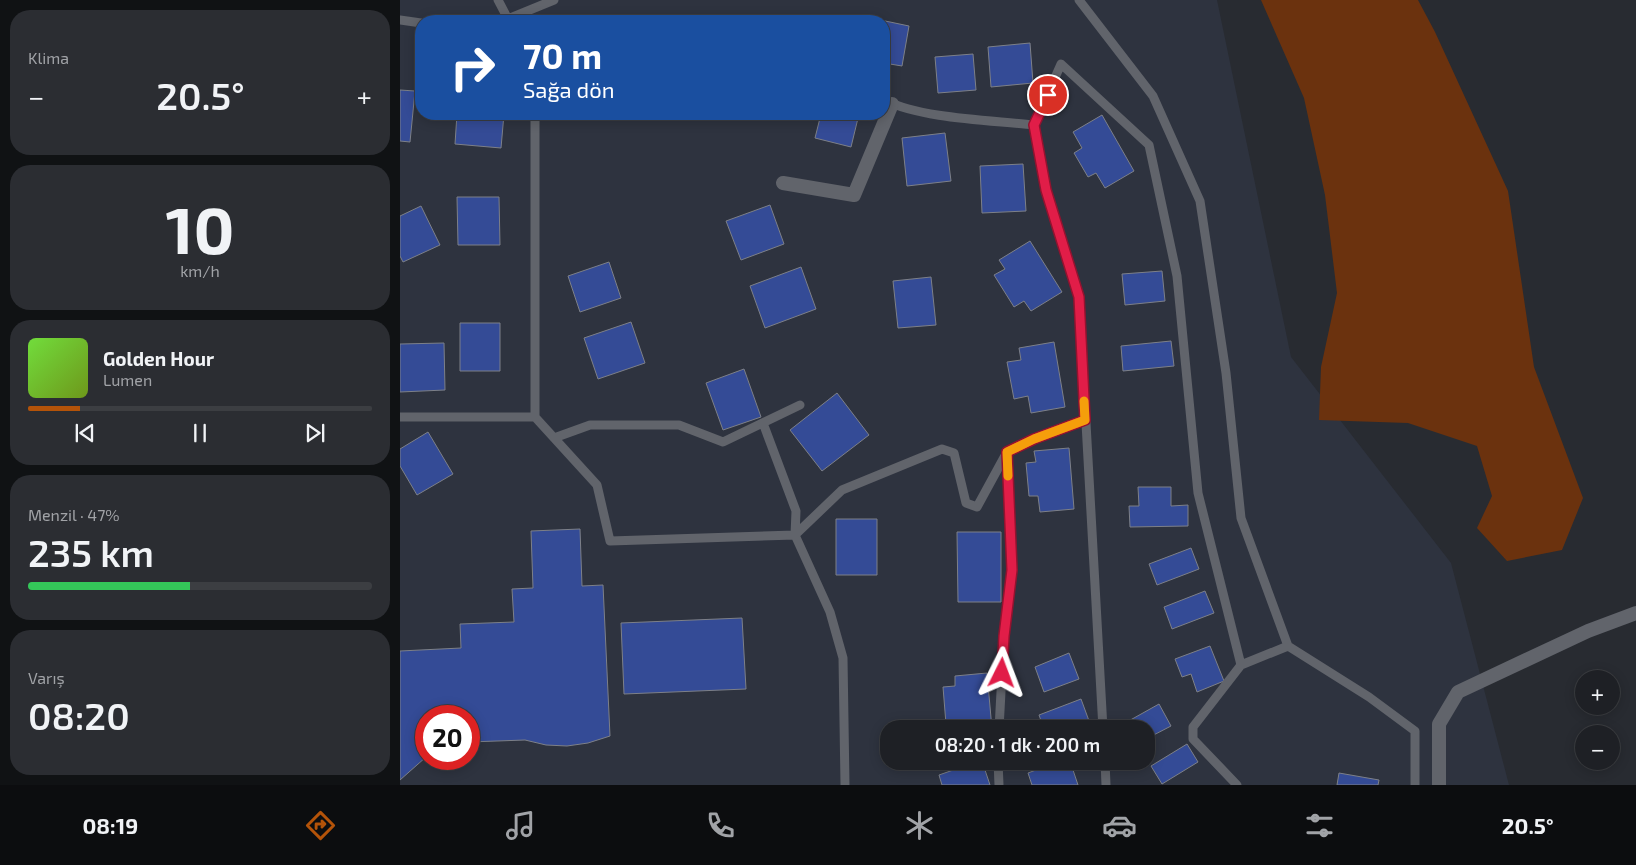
<!DOCTYPE html>
<html lang="tr">
<meta charset="utf-8">
<style>
:root{--surface:#1e2025;--page:#2b2d32;--text:#f1f3f6;--muted:#a1a3a7;--line:#3c3e42;--accent:#b45309}
body{margin:0;font-family:"Exo 2",sans-serif;background:var(--page);color:var(--text);height:100vh;display:flex;flex-direction:column;font-size:19px;white-space:nowrap}
*{box-sizing:border-box;margin:0}
p{font-size:16px;color:var(--muted)}
.icon{flex:none;width:28px;height:28px;fill:none;stroke:currentColor;stroke-width:2;stroke-linecap:round;stroke-linejoin:round}
.map{position:relative;flex:1;overflow:hidden}
.side{display:flex;flex-direction:column;gap:10px;padding:10px;background:#101214;width:400px}
.side>*{flex:none}
.hud{position:absolute;left:15px;top:15px;width:475px;height:105px;border-radius:20px;box-shadow:0 2px 12px #0003,0 0 0 1px var(--line);background:#1a4fa0;color:#fff;overflow:hidden}
.buttons{position:absolute;left:1175px;top:670px;display:grid;gap:10px}
.buttons a{display:grid;place-items:center;width:45px;height:45px;border-radius:50%;background:var(--surface);box-shadow:0 2px 12px #0003,0 0 0 1px var(--line);font-size:25px}
.speed{position:absolute;left:15px;top:705px;display:flex;gap:10px;font-size:25px;font-weight:700;text-align:center}
.speed>*{display:grid;place-content:center;width:65px;height:65px;border-radius:50%;background:var(--surface);box-shadow:0 2px 12px #0003,0 0 0 1px var(--line);line-height:1}
.speed .limit{border:8px solid #d22;background:#fff;color:#111}
.pin{position:absolute;display:grid;place-items:center;width:42px;height:42px;color:#fff;margin:-21px;border:2px solid #fff;border-radius:50%;box-shadow:0 1px 5px #0007}
.me{position:absolute;width:55px;margin:-28px;rotate:3deg;stroke-linejoin:round;filter:drop-shadow(0 0 4px #0008)}
.turn{display:flex;align-items:center;gap:18px;height:105px;padding:0 25px;font-size:22px}
.turn .icon{width:65px;height:65px;stroke-width:2.5}
.turn b{display:block;font-size:35px;line-height:42px}
.big{font-size:38px;font-weight:600;line-height:1.1}
.side .card{flex:1;display:flex;flex-direction:column;justify-content:center;gap:8px;min-width:0;padding:0 18px;border-radius:20px;background:var(--page)}
.side .dial{align-items:center;gap:0}
.dial b{font-size:65px;line-height:1}
.song{display:flex;align-items:center;gap:15px}
.cover{width:60px;height:60px;border-radius:8px;background:linear-gradient(135deg,hsl(100 70% 55%),hsl(80 70% 35%))}
.played{height:5px;border-radius:2px;background:linear-gradient(90deg,var(--accent) 15%,var(--line) 15%)}
.keys{display:flex;justify-content:space-around;direction:ltr}
.heat{display:flex;justify-content:space-between;align-items:center;font-size:28px;direction:ltr}
.charge{height:8px;border-radius:4px;background:linear-gradient(90deg,#34c759 47%,var(--line) 0)}
.trip{position:absolute;left:480px;top:720px;width:275px;height:50px;border-radius:20px;background:var(--surface);box-shadow:0 2px 12px #0003,0 0 0 1px var(--line);font-weight:600;line-height:50px;text-align:center}
.dock{display:flex;height:80px;justify-content:space-around;align-items:center;background:#0c0d0f;color:var(--muted)}
.dock .icon{width:35px;height:35px}
.dock .on{color:var(--accent)}
.dock b{font-size:22px;color:var(--text)}
main{display:flex;flex:1;min-height:0}
.map>svg:first-child{display:block}
.built{fill:#2e333f;fill-rule:evenodd}
.green{fill:#6b320e}
.building{fill:#344b96;stroke:#7d8088}
.lines{fill:none;stroke-linecap:round;stroke-linejoin:round}
.service{stroke:#61646b;stroke-width:9}
.minor{stroke:#61646b;stroke-width:14}
.route-casing{stroke:#92132f;stroke-width:12}
.route{stroke:#e11d48;stroke-width:9}
.slow{stroke:#f59e0b;stroke-width:9}
</style>
<main>
<section class="side">
<div class="card"><p>Klima</p>
<div class="heat"><a>−</a><b class="big">20.5°</b><a>+</a></div>
</div>
<div class="card dial"><b>10</b><p>km/h</p></div>
<div class="card">
<div class="song"><i class="cover"></i><div><b>Golden Hour</b><p>Lumen</p></div></div>
<div class="played"></div>
<div class="keys"><svg class="icon" aria-label="previous" viewBox="0 0 24 24"><path d="M18 5L8 12l10 7zM5 5v14"/></svg><svg class="icon" aria-label="pause" viewBox="0 0 24 24"><path d="M8 5v14M16 5v14"/></svg><svg class="icon" aria-label="next" viewBox="0 0 24 24"><path d="M6 5l10 7-10 7zM19 5v14"/></svg></div>
</div>
<div class="card"><p>Menzil · 47%</p><b class="big">235 km</b><div class="charge"></div></div>
<div class="card"><p>Varış</p><b class="big">08:20</b></div>
</section>
<div class="map">
<svg width="1236" height="785" viewBox="0 0 1236 785">
<rect width="100%" height="100%" fill="#282b31"/>
<path class="built" d="M0,0H817L891,357L1051,563L1109,785H0ZM21,21H484V114H21ZM26,716H69V759H26ZM489,729H746V761H489Z"/>
<path class="green" d="M861,0H1018L1035,32L1108,191L1134,367L1183,498L1162,550L1107,561L1077,528L1092,496L1077,446L1008,423L919,420L921,367L937,293L925,195L904,98Z"/>
<path class="building" d="M471,18L509,26L502,66L484,63V21H470Z
M630,43L633,83L591,87L588,47Z
M573,54L576,90L538,93L535,57Z
M0,90L15,91L10,142L0,141Z
M57,114H104L101,148L55,144Z
M421,114H459L451,147L415,138Z
M702,115L734,171L705,188L696,173L688,177L674,153L682,148L673,132Z
M545,133L551,181L507,186L502,138Z
M623,164L626,211L582,213L580,166Z
M57,197H99L100,245H58Z
M370,205L384,244L341,260L326,221Z
M21,206L40,245L3,262L0,256V216Z
M630,241L662,292L631,311L624,301L614,307L594,275L605,269L599,260Z
M209,262L221,298L180,312L168,276Z
M401,267L416,309L365,328L350,286Z
M762,271L765,301L725,305L722,274Z
M531,277L536,325L498,328L493,281Z
M231,322L245,363L198,379L184,338Z
M60,323H100V371H60Z
M771,341L774,366L723,371L721,346Z
M654,342L665,407L631,413L628,396L614,399L607,362L621,360L619,348Z
M44,343L45,390L0,392V344Z
M344,369L361,417L323,430L306,383Z
M437,393L469,435L422,471L390,430Z
M28,432L53,474L17,495L0,466V449Z
M669,448L674,509L640,512L638,496H629L626,463L636,462L634,451Z
M738,487H771V506L788,505V526L730,527L729,506H739Z
M436,519H477V575H436Z
M180,529L182,586L203,585L210,736L188,743L167,746L146,745L125,740L69,742V716H26V757L0,780V651L61,648L60,624L114,622L112,589L133,588L131,531Z
M557,532H601V602H558Z
M791,548L799,569L757,585L749,564Z
M805,591L814,613L772,629L764,607Z
M342,618L346,689L224,694L221,623Z
M810,646L824,681L797,692L791,674L782,677L775,659Z
M669,653L679,679L644,692L635,667Z
M587,673L592,729H559V723L546,724L543,687L555,686V676Z
M681,699L692,729H644L639,715Z
M759,704L771,726L746,739V729H728L725,723Z
M787,744L798,762L762,784L751,766Z
M579,761H582L590,785H542L539,775Z
M660,761H670L678,785H632L628,773Z
M939,773L979,780L978,785H937Z"/>
<g class="lines">
<path class="service" d="M98,0L109,21
M679,0L753,96L800,201L826,373L841,518L888,646L969,697L1015,731V785
M0,20L21,23
M103,21L154,0
M484,100C523,119 590,120 634,125L661,64L749,145L777,276L798,493L841,665L888,646
M133,114L135,119V417L197,485L210,541L395,535L430,612L443,658L445,785
M634,125L646,190L679,297L703,729
M0,417H135
M363,423L396,511L395,535L442,490L542,449L554,453L566,503L577,507L607,452L634,439L685,420
M154,438L190,425H279L323,442L400,405
M599,729L604,636L612,570L607,452
M598,761L599,785
M705,761L706,785
M837,785L793,739V727L841,665"/>
<path class="minor" d="M383,183L454,195L492,104
M1039,785V724L1058,692L1188,631L1236,613"/>
</g>
<g class="lines">
<defs>
<path id="route" d="M602,673L604,636L612,570L607,452L634,439L685,420L679,297L646,190L634,125L648,95"/>
</defs>
<use href="#route" class="route-casing"/>
<use href="#route" class="route"/>
<path class="slow" d="M608,476L607,452L634,439L685,420L684,401"/>
</g>
</svg>
<div class="buttons">
<a>+</a>
<a>−</a>
</div>
<div class="speed"><div class="limit">20</div></div>
<div class="pin" style="left:648px;top:95px;background:#d93025"><svg class="icon" aria-label="arrive" viewBox="0 0 24 24"><path d="M6 21V4h12l-3 4 3 4H6"/></svg></div>
<svg class="me" style="left:602px;top:673px" viewBox="-20 -20 40 40"><path d="M0-17L14 15 0 8-14 15z" fill="#e11d48" stroke="#fff" stroke-width="4"/></svg>
<div class="trip">08:20 · 1 dk · 200 m</div>
<div class="hud">
<div class="turn"><svg class="icon" aria-label="right" viewBox="0 0 24 24"><path d="M7 20v-9h11M14 6l5 5-5 5"/></svg><div><b>70 m</b>Sağa dön</div></div>
</div>
</div>
</main>
<nav class="dock">
<b>08:19</b>
<svg class="icon on" aria-label="directions" viewBox="0 0 24 24"><path d="M12 3l9 9-9 9-9-9zM9 14v-3h6M13 9l2 2-2 2"/></svg>
<svg class="icon" aria-label="music" viewBox="0 0 24 24"><path d="M9 18V5l10-2v13"/><circle cx="6" cy="18" r="3"/><circle cx="16" cy="16" r="3"/></svg>
<svg class="icon" aria-label="phone" viewBox="0 0 24 24"><path d="M5 4h4l2 5-3 2q2 4 5 5l2-3 5 2v4C11 20 4 13 5 4z"/></svg>
<svg class="icon" aria-label="climate" viewBox="0 0 24 24"><path d="M12 3v18M4 7l16 10M4 17L20 7"/></svg>
<svg class="icon" aria-label="car" viewBox="0 0 24 24"><path d="M5 17H2v-5l4-1 3-4h7l3 4 3 1v5h-3M9 17h6M6 11h13"/><circle cx="7" cy="17" r="2"/><circle cx="17" cy="17" r="2"/></svg>
<svg class="icon" aria-label="filters" viewBox="0 0 24 24"><path d="M4 7h16M4 17h16"/><circle cx="9" cy="7" r="2"/><circle cx="15" cy="17" r="2"/></svg>
<b>20.5°</b>
</nav>
